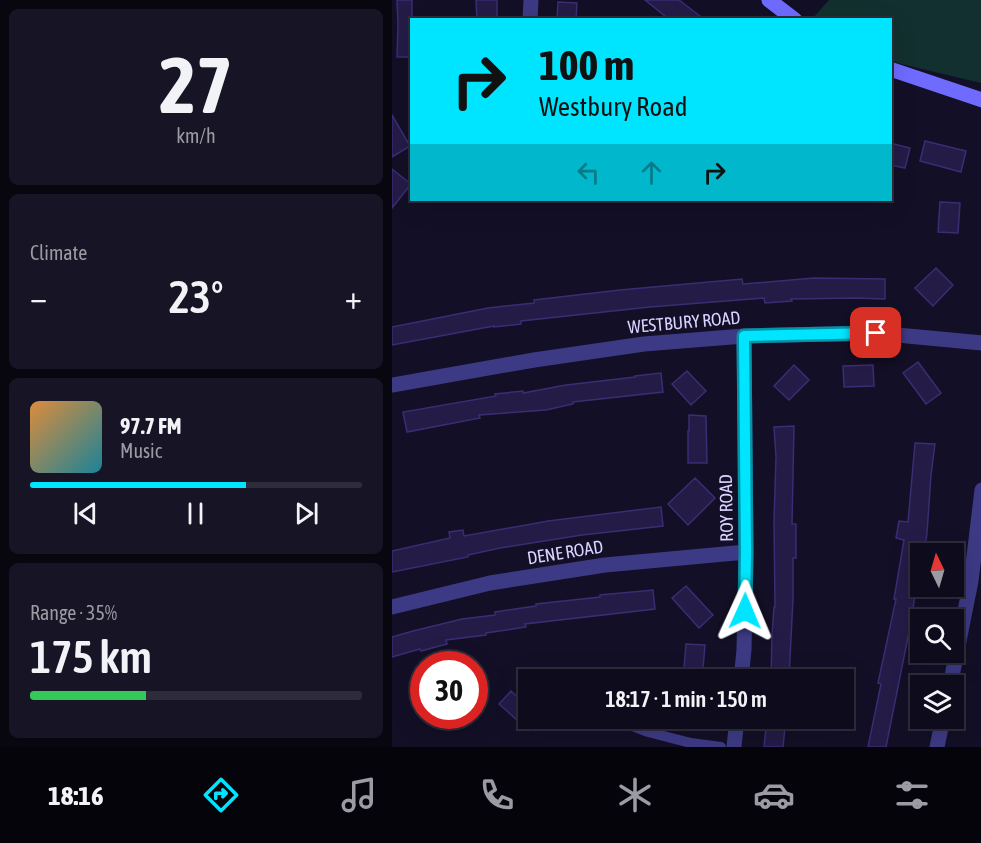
<!DOCTYPE html>
<meta charset="utf-8">
<style>
:root{--surface:#0e0b1c;--page:#171425;--text:#f1f3f6;--muted:#9b9ba3;--line:#2e2b3b;--accent:#00e5ff}
body{margin:0;font-family:"Asap Condensed",sans-serif;background:var(--page);color:var(--text);height:100vh;display:flex;flex-direction:column;font-size:22px;white-space:nowrap}
*{box-sizing:border-box;margin:0}
p{font-size:20px;color:var(--muted)}
.icon{flex:none;width:33px;height:33px;fill:none;stroke:currentColor;stroke-width:2;stroke-linecap:round;stroke-linejoin:round}
.map{position:relative;flex:1;overflow:hidden}
.side{display:flex;flex-direction:column;gap:9px;padding:9px;background:#08060f;width:392px}
.side>*{flex:none}
.top-card{position:absolute;left:18px;top:18px;width:482px;height:183px;border-radius:0px;box-shadow:0 6px 24px #0002,0 0 0 2px var(--line);background:#00e5ff;color:#111;overflow:hidden}
.needle{width:39px;rotate:355deg}
.buttons{position:absolute;left:518px;top:543px;display:grid;gap:12px}
.buttons a{display:grid;place-items:center;width:54px;height:54px;border-radius:0px;background:var(--surface);box-shadow:0 6px 24px #0002,0 0 0 2px var(--line);font-size:30px}
.speed{position:absolute;left:18px;top:651px;display:flex;gap:12px;font-size:30px;font-weight:700;text-align:center}
.speed>*{display:grid;place-content:center;width:78px;height:78px;border-radius:50%;background:var(--surface);box-shadow:0 6px 24px #0002,0 0 0 2px var(--line);line-height:1}
.speed .limit{border:9px solid #d22;background:#fff;color:#111}
.pin{position:absolute;display:grid;place-items:center;width:51px;height:51px;color:#fff;margin:-26px;border-radius:12px;box-shadow:0 3px 9px #0006}
.me{position:absolute;width:66px;margin:-33px;rotate:1deg;stroke-linejoin:round;filter:drop-shadow(0 0 4px #0008)}
.turn{display:flex;align-items:center;gap:21px;height:126px;padding:0 30px;font-size:27px}
.turn .icon{width:78px;height:78px;stroke-width:2.5}
.turn b{display:block;font-size:42px;line-height:51px}
.lanes{display:flex;align-items:center;height:57px;padding:0 30px;background:#0003;justify-content:center;gap:30px;direction:ltr}
.lanes .off{opacity:.35}
.big{font-size:45px;font-weight:600;line-height:1.1}
.side .card{flex:1;display:flex;flex-direction:column;justify-content:center;gap:9px;min-width:0;padding:0 21px;border-radius:9px;background:var(--page)}
.side .dial{align-items:center;gap:0}
.dial b{font-size:78px;line-height:1}
.song{display:flex;align-items:center;gap:18px}
.cover{width:72px;height:72px;border-radius:9px;background:linear-gradient(135deg,hsl(30 70% 55%),hsl(190 70% 35%))}
.played{height:6px;border-radius:3px;background:linear-gradient(90deg,var(--accent) 65%,var(--line) 65%)}
.keys{display:flex;justify-content:space-around;direction:ltr}
.heat{display:flex;justify-content:space-between;align-items:center;font-size:33px;direction:ltr}
.charge{height:9px;border-radius:4px;background:linear-gradient(90deg,#34c759 35%,var(--line) 0)}
.trip{position:absolute;left:126px;top:669px;width:336px;height:60px;border-radius:0px;background:var(--surface);box-shadow:0 6px 24px #0002,0 0 0 2px var(--line);font-weight:600;line-height:60px;text-align:center}
.menu{display:flex;height:96px;justify-content:space-around;align-items:center;background:#06040b;color:var(--muted)}
.menu .icon{width:42px;height:42px}
.menu .selected{color:var(--accent)}
.menu b{font-size:27px;color:var(--text)}
main{display:flex;flex:1;min-height:0}
.map>svg:first-child{display:block}
.green{fill:#12302f}
.building{fill:#241b47;stroke:#3b2d73;stroke-width:1.5}
.lines{fill:none;stroke-linecap:round;stroke-linejoin:round}
.lane{stroke:#3d3a85;stroke-width:10}
.street{stroke:#3d3a85;stroke-width:15}
.secondary{stroke:#6f6bff;stroke-width:15}
.route-casing{stroke:#0095a6;stroke-width:15}
.route{stroke:#00e5ff;stroke-width:10}
.labels{text-anchor:middle;dominant-baseline:central;stroke-width:6;stroke-linejoin:round;paint-order:stroke}
.street-label{font-size:18px;fill:#d9d4ff;stroke:#130f26}
</style>
<main>
<section class="side">
<div class="card dial"><b>27</b><p>km/h</p></div>
<div class="card"><p>Climate</p>
<div class="heat"><a>−</a><b class="big">23°</b><a>+</a></div>
</div>
<div class="card">
<div class="song"><i class="cover"></i><div><b>97.7 FM</b><p>Music</p></div></div>
<div class="played"></div>
<div class="keys"><svg class="icon" aria-label="previous" viewBox="0 0 24 24"><path d="M18 5L8 12l10 7zM5 5v14"/></svg><svg class="icon" aria-label="pause" viewBox="0 0 24 24"><path d="M8 5v14M16 5v14"/></svg><svg class="icon" aria-label="next" viewBox="0 0 24 24"><path d="M6 5l10 7-10 7zM19 5v14"/></svg></div>
</div>
<div class="card"><p>Range · 35%</p><b class="big">175 km</b><div class="charge"></div></div>
</section>
<div class="map">
<svg width="590" height="747" viewBox="0 0 590 747">
<rect width="100%" height="100%" fill="#130f26"/>
<path class="green" d="M437,0H589V83L509,64L498,60V20L420,19Z"/>
<path class="building" d="M5,0H20V57H5L6,25Z
M84,0H105V20H85Z
M253,0H287L313,20H278Z
M166,2L185,3L184,20H165Z
M0,115L18,146L0,157Z
M533,141L574,151L569,172L528,161Z
M498,143L518,148L513,168L498,165Z
M0,169L19,184L0,208Z
M548,202L568,203L566,233L546,232Z
M544,268L561,285L541,306L523,288Z
M422,278L493,279V299L465,298L399,299L400,301L373,303L372,298L258,307L129,321V324L102,327V326L0,345V327L96,308L142,303V300L228,290L350,279L351,284Z
M526,362L549,393L534,404L511,373Z
M402,365L417,380L397,400L382,386Z
M481,365L482,386L452,387L451,366Z
M295,371L314,391L299,405L280,384Z
M269,373L271,392L181,402V404L154,410L87,415L88,418L15,432L11,412L104,396L103,394L131,391V393L174,385L243,377V376Z
M297,415L314,416L315,463H296V431H297Z
M402,426L400,524H404V558H401V599L397,678H379L380,635L382,607H383L382,520L384,457L382,427Z
M523,443L543,444L539,475L535,533L532,554H528L520,617L494,747H476L489,684L486,683L504,599H502L512,540L504,538L507,521L516,522Z
M303,478L323,498L296,525L276,504Z
M269,507L271,526L190,535L108,548L76,555V557L0,572V551L58,538L57,532L71,530L72,536L156,521Z
M294,586L321,615L307,628L280,598Z
M261,590L263,609L133,624L134,627L94,633V635L54,640L55,644L29,651L28,649L0,657V637L21,631L70,619L103,615V612L144,606V604L208,597V595Z
M294,644L313,645L310,680H291Z
M119,691L136,707V730L107,704Z
M375,718H394L391,747H372Z"/>
<g class="lines">
<path class="lane" d="M195,720L238,725L256,732L299,743L329,747"/>
<path class="street" d="M138,20L139,0
M0,385L142,360L252,344L352,336L484,333L590,343
M0,607L98,583L213,565L354,552
M349,680L352,650L354,552L352,336
M558,686L579,581L590,490
M342,747L345,718
M545,747L551,718"/>
<path class="secondary" d="M377,0L403,20
M498,69L590,100"/>
</g>
<g class="lines">
<defs>
<path id="route" d="M353,611L354,552L352,336L484,333"/>
</defs>
<use href="#route" class="route-casing"/>
<use href="#route" class="route"/>
</g>
<g class="labels">
<g class="street-label">
<text transform="translate(292 322) rotate(-5)">WESTBURY ROAD</text>
<text transform="translate(334 508) rotate(-91)">ROY ROAD</text>
<text transform="translate(173 552) rotate(-9)">DENE ROAD</text>
</g>
</g>
</svg>
<div class="buttons">
<a><svg class="needle" viewBox="-14 -14 28 28"><path d="M0-13l5 13h-10z" fill="#e53935"/><path d="M0 13l5-13h-10z" fill="#9b9ba3"/></svg></a>
<a><svg class="icon" aria-label="search" viewBox="0 0 24 24"><circle cx="10" cy="10" r="6"/><path d="M15 15l6 6"/></svg></a>
<a><svg class="icon" aria-label="layers" viewBox="0 0 24 24"><path d="M12 4l9 5-9 5-9-5zM3 14l9 5 9-5"/></svg></a>
</div>
<div class="speed"><div class="limit">30</div></div>
<div class="pin" style="left:484px;top:333px;background:#d93025"><svg class="icon" aria-label="arrive" viewBox="0 0 24 24"><path d="M6 21V4h12l-3 4 3 4H6"/></svg></div>
<svg class="me" style="left:353px;top:611px" viewBox="-20 -20 40 40"><path d="M0-17L14 15 0 8-14 15z" fill="#00e5ff" stroke="#fff" stroke-width="4"/></svg>
<div class="trip">18:17 · 1 min · 150 m</div>
<div class="top-card">
<div class="turn"><svg class="icon" aria-label="right" viewBox="0 0 24 24"><path d="M7 20v-9h11M14 6l5 5-5 5"/></svg><div><b>100 m</b>Westbury Road</div></div>
<div class="lanes"><svg class="icon off" aria-label="left" viewBox="0 0 24 24"><path d="M17 20v-9H6M10 6l-5 5 5 5"/></svg><svg class="icon off" aria-label="ahead" viewBox="0 0 24 24"><path d="M12 20V5M6 11l6-6 6 6"/></svg><svg class="icon" aria-label="right" viewBox="0 0 24 24"><path d="M7 20v-9h11M14 6l5 5-5 5"/></svg></div>
</div>
</div>
</main>
<nav class="menu">
<b>18:16</b>
<svg class="icon selected" aria-label="directions" viewBox="0 0 24 24"><path d="M12 3l9 9-9 9-9-9zM9 14v-3h6M13 9l2 2-2 2"/></svg>
<svg class="icon" aria-label="music" viewBox="0 0 24 24"><path d="M9 18V5l10-2v13"/><circle cx="6" cy="18" r="3"/><circle cx="16" cy="16" r="3"/></svg>
<svg class="icon" aria-label="phone" viewBox="0 0 24 24"><path d="M5 4h4l2 5-3 2q2 4 5 5l2-3 5 2v4C11 20 4 13 5 4z"/></svg>
<svg class="icon" aria-label="climate" viewBox="0 0 24 24"><path d="M12 3v18M4 7l16 10M4 17L20 7"/></svg>
<svg class="icon" aria-label="car" viewBox="0 0 24 24"><path d="M5 17H2v-5l4-1 3-4h7l3 4 3 1v5h-3M9 17h6M6 11h13"/><circle cx="7" cy="17" r="2"/><circle cx="17" cy="17" r="2"/></svg>
<svg class="icon" aria-label="filters" viewBox="0 0 24 24"><path d="M4 7h16M4 17h16"/><circle cx="9" cy="7" r="2"/><circle cx="15" cy="17" r="2"/></svg>
</nav>
